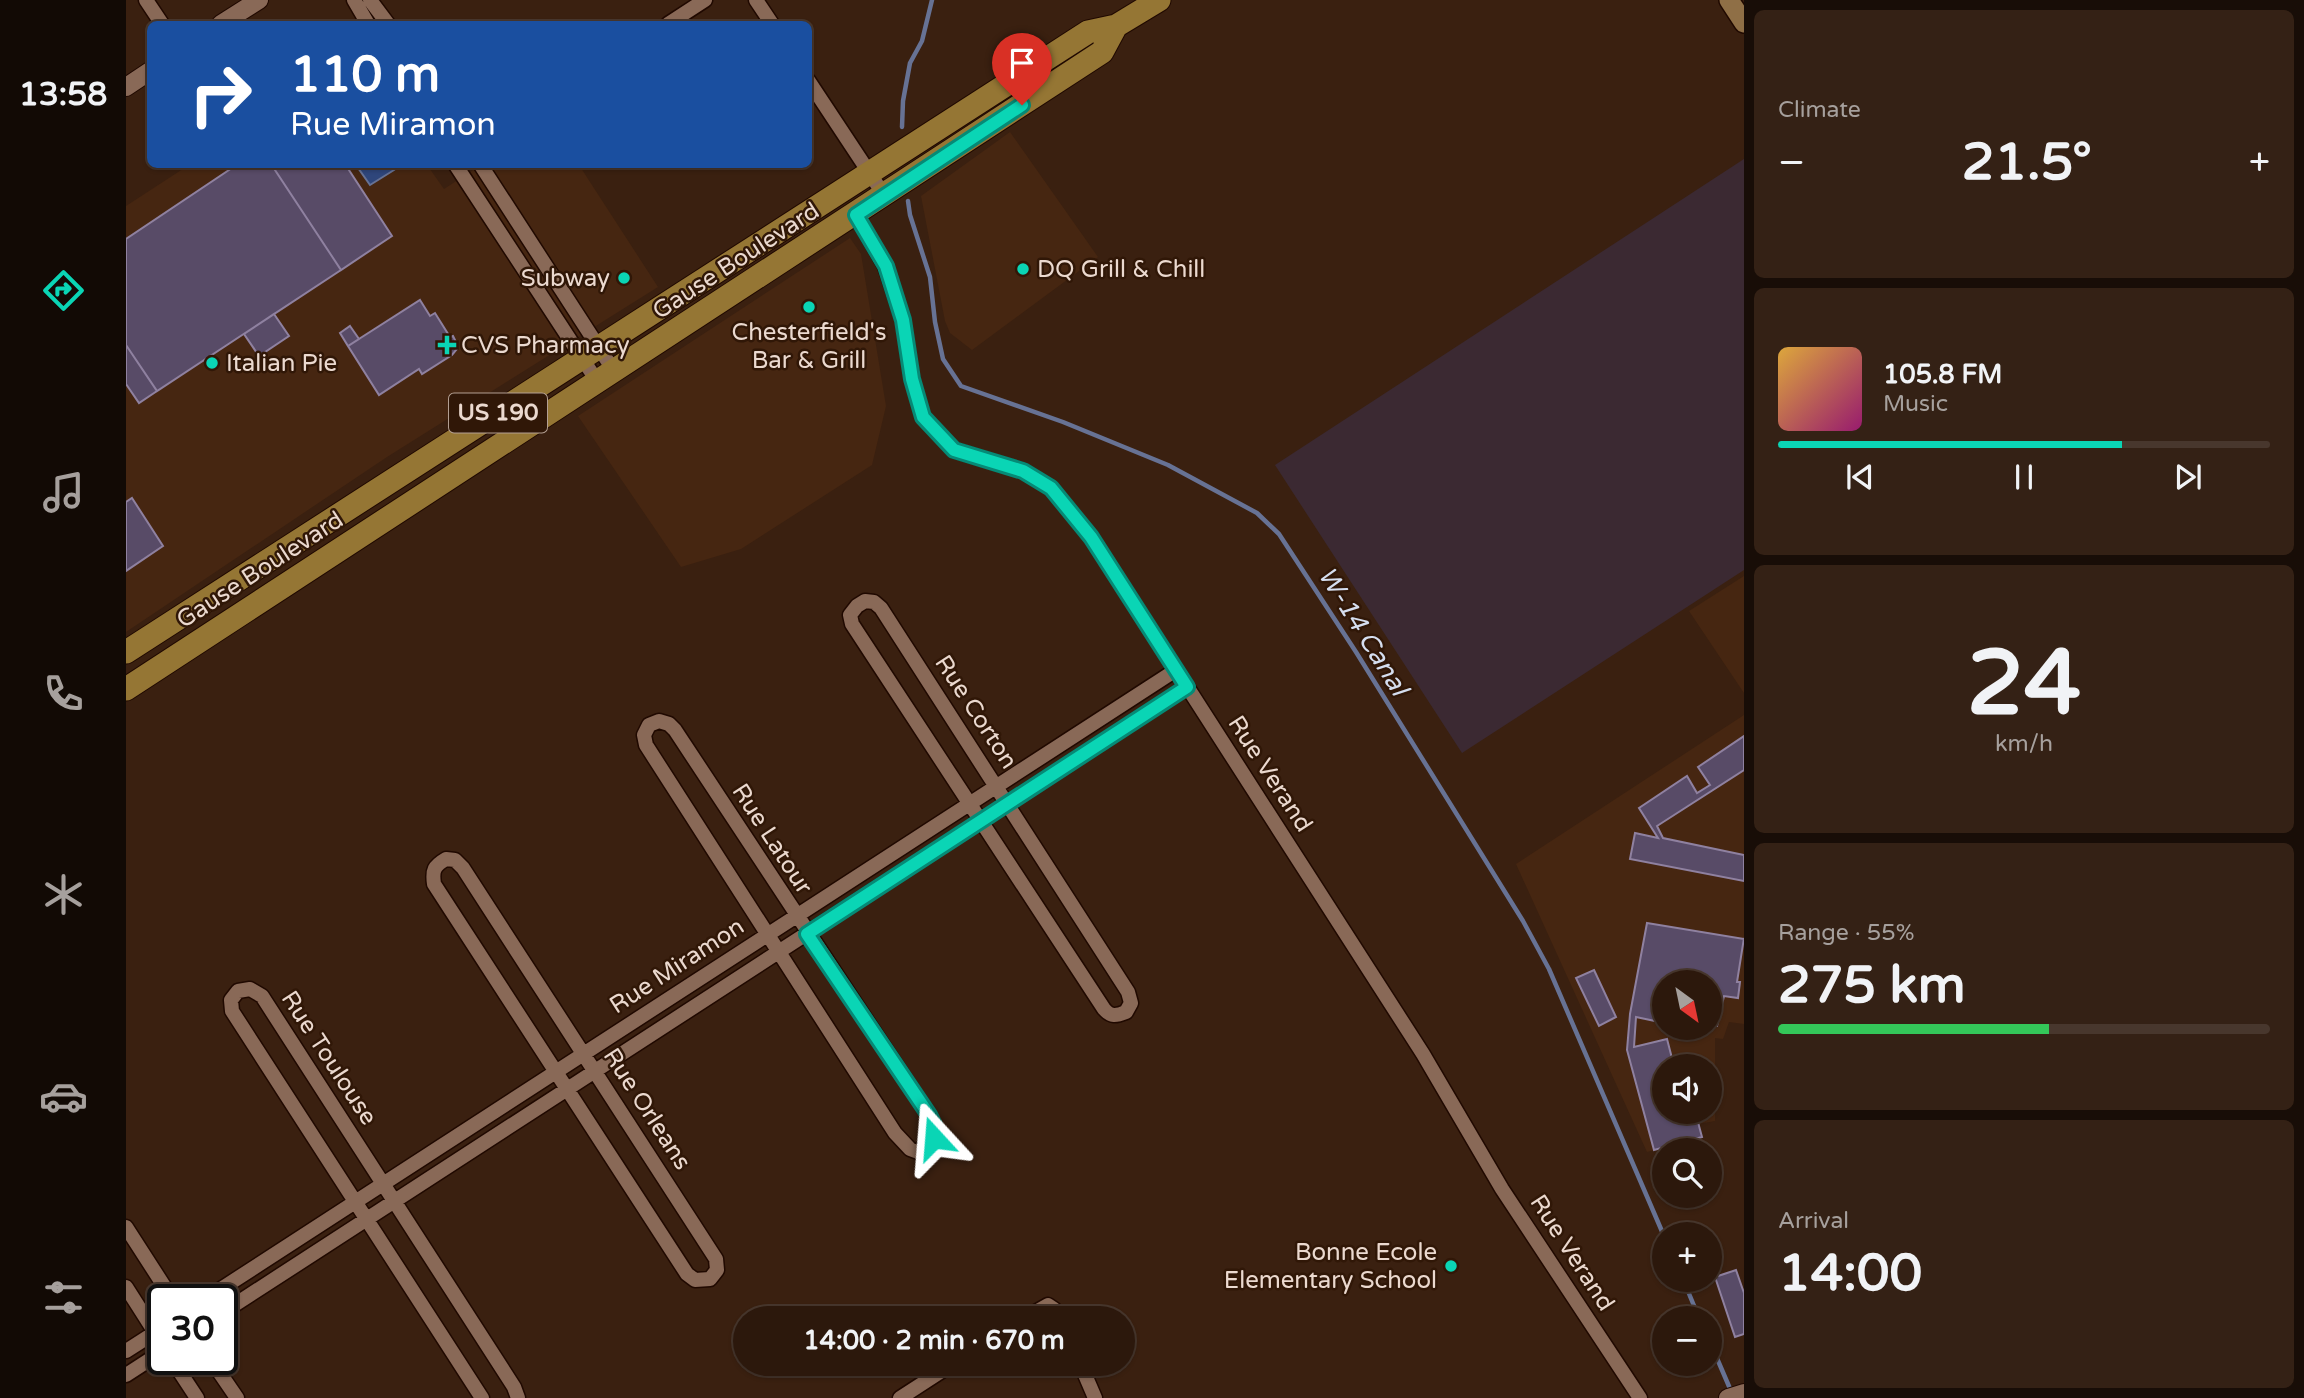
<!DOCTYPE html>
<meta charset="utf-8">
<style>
:root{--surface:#2c180c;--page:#342115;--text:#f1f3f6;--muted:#a6a09d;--line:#48372d;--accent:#0ad5b5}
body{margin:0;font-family:"Varela Round",sans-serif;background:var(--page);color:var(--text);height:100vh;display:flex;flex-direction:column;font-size:26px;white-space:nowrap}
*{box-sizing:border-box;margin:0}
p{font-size:23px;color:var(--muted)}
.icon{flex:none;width:38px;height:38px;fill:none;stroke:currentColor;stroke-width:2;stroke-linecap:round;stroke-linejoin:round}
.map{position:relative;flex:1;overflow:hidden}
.side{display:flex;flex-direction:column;gap:10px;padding:10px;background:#180d07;width:560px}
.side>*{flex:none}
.guide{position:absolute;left:21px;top:21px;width:665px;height:147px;border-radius:10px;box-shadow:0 2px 5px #0004,0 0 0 2px var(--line);background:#1a4fa0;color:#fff;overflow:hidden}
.needle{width:46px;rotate:147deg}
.buttons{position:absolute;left:1526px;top:970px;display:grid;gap:14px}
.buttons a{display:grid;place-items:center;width:70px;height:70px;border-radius:50%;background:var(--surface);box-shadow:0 2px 5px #0004,0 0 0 2px var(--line);font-size:35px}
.speed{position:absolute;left:21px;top:1284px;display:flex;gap:14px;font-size:35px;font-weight:700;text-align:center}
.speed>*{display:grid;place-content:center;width:91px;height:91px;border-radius:50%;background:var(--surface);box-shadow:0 2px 5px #0004,0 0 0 2px var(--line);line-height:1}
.speed .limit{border:4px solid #111;border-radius:10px;background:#fff;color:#111}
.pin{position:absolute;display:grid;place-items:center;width:60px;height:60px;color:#fff;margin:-72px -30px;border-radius:50% 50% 50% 0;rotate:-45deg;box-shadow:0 0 7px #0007}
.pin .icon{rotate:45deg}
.me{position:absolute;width:77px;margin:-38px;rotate:341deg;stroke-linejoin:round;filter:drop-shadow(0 0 5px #0008)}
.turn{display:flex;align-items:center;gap:24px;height:147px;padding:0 28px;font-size:32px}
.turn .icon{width:91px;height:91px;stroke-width:2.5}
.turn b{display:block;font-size:49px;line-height:60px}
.big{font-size:52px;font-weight:800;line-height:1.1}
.side .card{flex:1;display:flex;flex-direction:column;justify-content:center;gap:10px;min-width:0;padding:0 24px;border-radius:10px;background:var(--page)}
.side .dial{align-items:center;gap:0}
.dial b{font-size:91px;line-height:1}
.song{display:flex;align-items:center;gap:21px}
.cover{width:84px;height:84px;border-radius:10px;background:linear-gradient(135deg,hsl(40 70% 55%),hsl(320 70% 35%))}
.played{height:7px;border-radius:4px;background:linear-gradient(90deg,var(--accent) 70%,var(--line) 70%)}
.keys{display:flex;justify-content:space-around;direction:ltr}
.heat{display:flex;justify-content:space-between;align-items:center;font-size:38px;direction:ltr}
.charge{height:10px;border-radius:5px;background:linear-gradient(90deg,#34c759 55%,var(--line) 0)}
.trip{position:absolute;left:607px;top:1306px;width:402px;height:70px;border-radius:35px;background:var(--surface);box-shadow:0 2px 5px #0004,0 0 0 2px var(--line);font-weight:800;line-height:70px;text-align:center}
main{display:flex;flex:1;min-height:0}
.tabs{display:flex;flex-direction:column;width:126px;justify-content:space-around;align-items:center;background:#120a05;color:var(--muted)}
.tabs .icon{width:49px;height:49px}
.tabs .selected{color:var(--accent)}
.tabs b{font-size:32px;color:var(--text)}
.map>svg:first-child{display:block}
.built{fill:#462611;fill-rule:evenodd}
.medical{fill:#3b2932}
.water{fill:#2f467b;stroke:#677294;stroke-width:2}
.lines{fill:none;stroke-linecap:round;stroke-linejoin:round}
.stream{stroke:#677294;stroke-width:4.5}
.building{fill:#584b67;stroke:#8f81a0;stroke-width:2}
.minor-casing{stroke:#200900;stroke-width:17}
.tertiary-casing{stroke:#200900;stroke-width:20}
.secondary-casing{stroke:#200900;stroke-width:22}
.primary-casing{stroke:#200900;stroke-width:25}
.minor{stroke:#896957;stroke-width:14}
.tertiary{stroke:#896957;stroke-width:18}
.secondary{stroke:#8f6f46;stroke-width:19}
.primary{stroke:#957634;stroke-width:23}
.route-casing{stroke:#068a76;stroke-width:18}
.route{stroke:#0ad5b5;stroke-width:12}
.poi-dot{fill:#0ad5b5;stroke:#301707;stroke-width:2.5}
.labels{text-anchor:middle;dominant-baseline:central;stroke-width:5;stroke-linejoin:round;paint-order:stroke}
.shield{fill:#301707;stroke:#b39f93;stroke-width:2}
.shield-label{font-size:23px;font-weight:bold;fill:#ebd9cf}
.street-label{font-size:24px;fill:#ebd9cf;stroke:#301707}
.poi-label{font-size:24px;fill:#ebd9cf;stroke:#301707;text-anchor:start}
.water-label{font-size:26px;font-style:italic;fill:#d5deef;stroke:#301707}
</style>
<main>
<nav class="tabs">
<b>13:58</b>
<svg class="icon selected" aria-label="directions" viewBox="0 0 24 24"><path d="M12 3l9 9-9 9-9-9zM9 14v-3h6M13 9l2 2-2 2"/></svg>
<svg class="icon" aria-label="music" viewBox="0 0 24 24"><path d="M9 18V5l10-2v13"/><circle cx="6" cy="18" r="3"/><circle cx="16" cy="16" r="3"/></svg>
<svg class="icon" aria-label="phone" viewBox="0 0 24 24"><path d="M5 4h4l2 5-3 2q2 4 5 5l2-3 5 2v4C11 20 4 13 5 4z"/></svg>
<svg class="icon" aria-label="climate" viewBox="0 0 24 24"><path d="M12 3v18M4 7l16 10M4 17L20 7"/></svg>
<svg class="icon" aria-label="car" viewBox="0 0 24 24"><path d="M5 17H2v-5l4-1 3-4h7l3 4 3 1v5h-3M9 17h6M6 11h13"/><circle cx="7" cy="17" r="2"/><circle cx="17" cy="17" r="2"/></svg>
<svg class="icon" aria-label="filters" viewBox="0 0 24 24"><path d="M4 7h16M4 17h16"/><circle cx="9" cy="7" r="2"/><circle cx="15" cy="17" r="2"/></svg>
</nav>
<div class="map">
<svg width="1618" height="1398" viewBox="0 0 1618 1398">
<rect width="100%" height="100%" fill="#3a2010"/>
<path class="built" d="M884,132L972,257L846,350L824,333L819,321L795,196Z
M63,165H301L318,189L355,165H453L532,287L261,457L0,632V206Z
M724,238L735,254L760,406L746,465L615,549L555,567L452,416Z
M1618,576V693L1563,611Z
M1618,715V1024L1603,1022L1597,1039L1589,1038V1121L1572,1124L1576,1137L1521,1152L1390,864ZM1538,982H1584V1027H1538ZM1538,1066H1584V1111H1538Z"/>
<path class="medical" d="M1618,159V570L1336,753L1149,465Z"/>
<path class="water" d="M230,165H265L268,170L244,185Z"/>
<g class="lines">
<path class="stream" d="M776,127L777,101L784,63L796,41L806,0
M782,201L784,215L804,277L809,322L817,359L835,386L937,422L1042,465L1131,513L1153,534L1230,652L1397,921L1423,969L1538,1236
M1557,1279L1573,1318
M1584,1342L1605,1391"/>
</g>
<path class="building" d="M112,164H145L215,270L31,391L0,345V239Z
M145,164H219L266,236L215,270Z
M294,300L304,316L309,313L324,337L327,336L331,344V349L326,355L296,374L293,369L253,395L222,346Z
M148,314L163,336L133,356L118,334Z
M224,326L233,339L222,346L214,333Z
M0,345L31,391L13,403L0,384Z
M6,498L37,546L0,571V502Z
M1618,736V770L1531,826L1537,838L1618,855V881L1504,859L1509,833L1532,838L1513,808L1561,776L1571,793L1584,785L1572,767Z
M1521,923L1618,939V938L1611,982H1614L1612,998L1598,996L1591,1026L1584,1025V982H1538V1016L1530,1015L1529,1021L1510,1017L1508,1047L1541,1039L1548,1066H1538V1111H1569L1576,1137L1528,1150L1501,1050L1504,1014Z
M1468,970L1490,1017L1473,1026L1450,978Z
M1610,1270L1618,1293V1334L1609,1337L1589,1277Z"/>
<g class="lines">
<defs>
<path id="minor" d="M20,0L36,24
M228,0L242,24
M244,0L262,24
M630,0L646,24
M542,24L579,0
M682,80L758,195
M329,164L471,381
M354,164L488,371
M730,215L759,266L777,320L786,379L797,417L828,450L897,471L925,488L965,537L1297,1054L1376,1189L1514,1398
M739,601L748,602L755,608L1002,992L1005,1003L1000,1012C990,1016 985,1017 978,1009L726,624L724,615L731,606Z
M533,721L543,724L549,730L803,1115C811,1132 809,1144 792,1152L784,1149L769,1133L520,745L518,735L523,725Z
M320,859L329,860L337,868L590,1259L591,1270L584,1279L569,1280L561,1274L308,884C306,870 308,866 320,859Z
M0,1227L47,1300
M0,1287L37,1345
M78,1300L1050,670
M96,1313L1061,687
M899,1318L922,1305L928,1309L933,1318
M0,1351L36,1328
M46,1360L71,1398
M85,1360L111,1398
M954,1363L969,1398
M0,1375L37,1351
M356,1398L106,1011L105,1000L112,991L124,989L136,996L388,1387L392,1398
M774,1398L828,1363"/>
<path id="tertiary" d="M95,24L133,0
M0,87L24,71
M1602,1398L1618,1393"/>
<path id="secondary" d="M1603,0L1618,23"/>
<path id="primary" d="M0,652L962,32L990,26L1033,0
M0,689C326,477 652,266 976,52L990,26"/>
</defs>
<use href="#minor" class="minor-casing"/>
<use href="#tertiary" class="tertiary-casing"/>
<use href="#secondary" class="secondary-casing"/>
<use href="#primary" class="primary-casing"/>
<use href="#minor" class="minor"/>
<use href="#tertiary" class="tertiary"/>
<use href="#secondary" class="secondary"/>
<use href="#primary" class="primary"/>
</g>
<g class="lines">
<defs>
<path id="route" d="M808,1138V1125L803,1115L681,934L1061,687L965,537L925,488L897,471L828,450L797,417L786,379L777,320L760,266L730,215L896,105"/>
</defs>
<use href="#route" class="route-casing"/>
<use href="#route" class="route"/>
</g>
<g class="poi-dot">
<circle cx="897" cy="269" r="7"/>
<circle cx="498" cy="278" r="7"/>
<circle cx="683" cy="307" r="7"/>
<path d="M317.5 334.5h7v7h7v7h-7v7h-7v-7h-7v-7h7z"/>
<circle cx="86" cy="363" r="7"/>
<circle cx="1325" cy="1266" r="7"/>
</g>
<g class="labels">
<rect class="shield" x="323" y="393.5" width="98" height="39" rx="5"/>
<g class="shield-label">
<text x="372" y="413">US 190</text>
</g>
<g class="street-label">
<text transform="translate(610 261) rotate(-33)">Gause Boulevard</text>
<text transform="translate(134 570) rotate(-33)">Gause Boulevard</text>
<text transform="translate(850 712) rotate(57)">Rue Corton</text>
<text transform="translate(1144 774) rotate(57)">Rue Verand</text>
<text transform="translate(646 839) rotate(57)">Rue Latour</text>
<text transform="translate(551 966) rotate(-33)">Rue Miramon</text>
<text transform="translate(203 1058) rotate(57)">Rue Toulouse</text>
<text transform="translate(521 1109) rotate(57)">Rue Orleans</text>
<text transform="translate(1446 1253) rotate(57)">Rue Verand</text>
</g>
<g class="poi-label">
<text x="911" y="269">DQ Grill &amp; Chill</text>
<text x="484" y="278" text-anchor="end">Subway</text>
<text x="683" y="332" text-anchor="middle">Chesterfield's<tspan x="683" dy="28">Bar &amp; Grill</tspan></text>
<text x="335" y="345">CVS Pharmacy</text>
<text x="100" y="363">Italian Pie</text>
<text x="1311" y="1252" text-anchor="end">Bonne Ecole<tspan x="1311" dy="28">Elementary School</tspan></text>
</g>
<g class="water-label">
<text transform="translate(1237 631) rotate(58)">W-14 Canal</text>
</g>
</g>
</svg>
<div class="buttons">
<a><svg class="needle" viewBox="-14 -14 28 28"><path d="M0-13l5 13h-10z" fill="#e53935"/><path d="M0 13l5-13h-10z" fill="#a6a09d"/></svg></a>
<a><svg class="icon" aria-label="sound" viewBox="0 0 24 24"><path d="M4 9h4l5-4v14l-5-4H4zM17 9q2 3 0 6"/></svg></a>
<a><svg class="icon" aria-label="search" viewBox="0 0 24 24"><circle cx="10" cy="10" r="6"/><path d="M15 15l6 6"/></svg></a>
<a>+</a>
<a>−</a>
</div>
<div class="speed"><div class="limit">30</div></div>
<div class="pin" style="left:896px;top:105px;background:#d93025"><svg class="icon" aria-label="arrive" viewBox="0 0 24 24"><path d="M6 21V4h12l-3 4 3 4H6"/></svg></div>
<svg class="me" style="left:808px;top:1138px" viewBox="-20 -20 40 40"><path d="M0-17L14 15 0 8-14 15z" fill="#0ad5b5" stroke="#fff" stroke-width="4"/></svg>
<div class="trip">14:00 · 2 min · 670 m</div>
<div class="guide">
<div class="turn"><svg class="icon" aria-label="right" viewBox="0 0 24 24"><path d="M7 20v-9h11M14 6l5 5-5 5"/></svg><div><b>110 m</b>Rue Miramon</div></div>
</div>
</div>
<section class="side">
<div class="card"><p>Climate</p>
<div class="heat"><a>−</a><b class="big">21.5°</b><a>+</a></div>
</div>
<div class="card">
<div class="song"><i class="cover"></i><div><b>105.8 FM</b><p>Music</p></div></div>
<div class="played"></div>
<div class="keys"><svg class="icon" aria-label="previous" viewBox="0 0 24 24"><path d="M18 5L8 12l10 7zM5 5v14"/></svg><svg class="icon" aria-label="pause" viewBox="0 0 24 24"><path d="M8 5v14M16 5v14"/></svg><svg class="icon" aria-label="next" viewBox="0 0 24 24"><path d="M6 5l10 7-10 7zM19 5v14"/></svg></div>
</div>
<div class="card dial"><b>24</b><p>km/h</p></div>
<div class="card"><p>Range · 55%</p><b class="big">275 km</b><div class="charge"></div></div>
<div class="card"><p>Arrival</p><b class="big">14:00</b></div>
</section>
</main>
